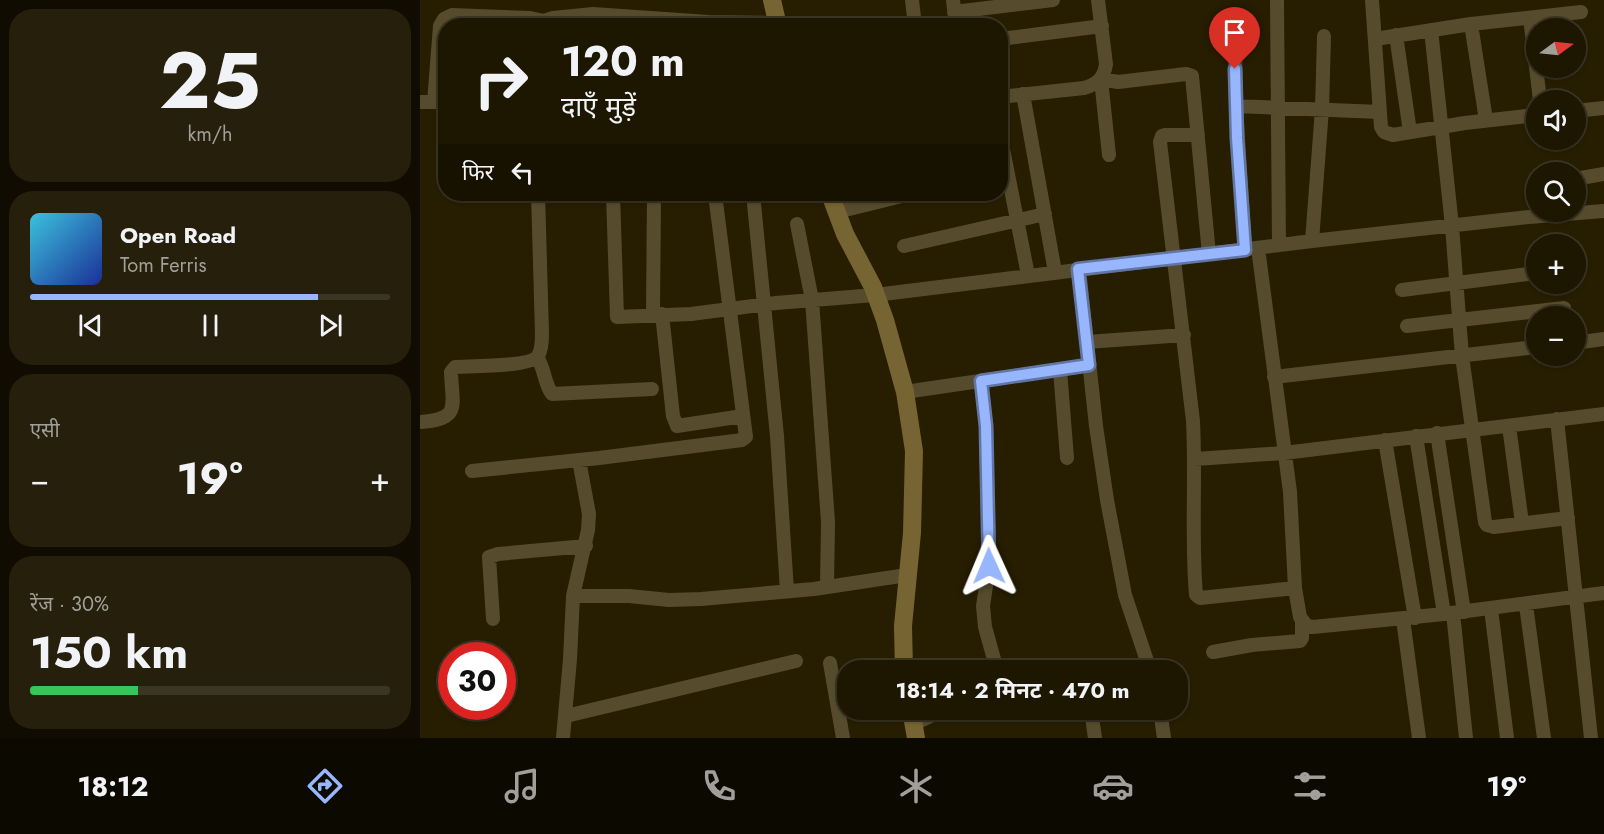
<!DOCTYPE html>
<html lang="hi">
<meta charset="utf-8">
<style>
:root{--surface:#1d1601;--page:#251f0b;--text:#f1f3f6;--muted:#a09f99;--line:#3b3523;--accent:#97b6fd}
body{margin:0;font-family:Jost,"Noto Sans Devanagari",sans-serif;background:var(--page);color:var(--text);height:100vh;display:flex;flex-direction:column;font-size:22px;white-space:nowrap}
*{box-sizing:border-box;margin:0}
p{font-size:20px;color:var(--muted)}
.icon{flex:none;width:33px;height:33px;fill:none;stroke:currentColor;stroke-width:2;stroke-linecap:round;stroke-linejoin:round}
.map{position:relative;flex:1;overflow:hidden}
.drawer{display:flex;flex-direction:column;gap:9px;padding:9px;background:#100c01;width:420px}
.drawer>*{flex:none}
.hud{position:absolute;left:18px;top:18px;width:570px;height:183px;border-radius:24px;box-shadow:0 2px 4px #0004,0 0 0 2px var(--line);background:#1d1601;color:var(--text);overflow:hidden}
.needle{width:39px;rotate:75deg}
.controls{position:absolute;left:1106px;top:18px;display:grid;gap:12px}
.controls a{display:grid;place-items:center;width:60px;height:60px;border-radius:50%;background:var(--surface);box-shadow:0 2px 4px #0004,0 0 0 2px var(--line);font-size:30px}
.speed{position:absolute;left:18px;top:642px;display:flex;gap:12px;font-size:30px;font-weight:700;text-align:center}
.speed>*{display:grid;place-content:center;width:78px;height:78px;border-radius:50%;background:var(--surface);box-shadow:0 2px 4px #0004,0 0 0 2px var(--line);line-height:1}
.speed .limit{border:9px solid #d22;background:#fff;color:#111}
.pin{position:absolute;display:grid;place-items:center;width:51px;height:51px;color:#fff;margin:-62px -26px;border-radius:50% 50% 50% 0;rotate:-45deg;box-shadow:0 0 6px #0007}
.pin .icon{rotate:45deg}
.me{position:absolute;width:66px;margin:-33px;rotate:359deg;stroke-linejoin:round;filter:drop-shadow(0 0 4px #0008)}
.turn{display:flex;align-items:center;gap:21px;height:126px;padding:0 24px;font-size:27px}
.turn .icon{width:78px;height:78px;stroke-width:2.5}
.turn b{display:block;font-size:42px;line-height:51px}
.then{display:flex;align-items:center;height:57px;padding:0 24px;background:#0003;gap:12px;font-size:22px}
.big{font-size:45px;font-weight:700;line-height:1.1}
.drawer .tile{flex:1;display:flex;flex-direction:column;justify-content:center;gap:9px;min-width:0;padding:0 21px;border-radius:24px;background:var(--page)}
.drawer .dial{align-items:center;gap:0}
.dial b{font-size:78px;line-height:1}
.song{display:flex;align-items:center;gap:18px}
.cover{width:72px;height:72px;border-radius:9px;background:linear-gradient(135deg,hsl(190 70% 55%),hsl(230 70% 35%))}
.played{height:6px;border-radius:3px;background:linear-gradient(90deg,var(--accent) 80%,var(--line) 80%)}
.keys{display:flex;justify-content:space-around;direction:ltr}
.heat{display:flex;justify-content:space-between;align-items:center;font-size:33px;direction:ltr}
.charge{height:9px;border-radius:4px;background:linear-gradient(90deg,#34c759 30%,var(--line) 0)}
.trip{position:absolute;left:417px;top:660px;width:351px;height:60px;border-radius:24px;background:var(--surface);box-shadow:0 2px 4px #0004,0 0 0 2px var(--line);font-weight:700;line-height:60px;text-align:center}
.tab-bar{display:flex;height:96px;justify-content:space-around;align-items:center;background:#0c0900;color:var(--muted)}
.tab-bar .icon{width:42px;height:42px}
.tab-bar .active{color:var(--accent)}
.tab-bar b{font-size:27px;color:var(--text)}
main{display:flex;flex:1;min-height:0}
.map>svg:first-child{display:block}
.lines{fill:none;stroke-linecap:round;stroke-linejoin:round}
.street{stroke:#564c2d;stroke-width:14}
.secondary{stroke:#766532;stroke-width:18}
.route-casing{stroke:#6276a4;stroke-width:15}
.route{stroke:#97b6fd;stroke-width:10}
</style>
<main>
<section class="drawer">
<div class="tile dial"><b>25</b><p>km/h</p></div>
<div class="tile">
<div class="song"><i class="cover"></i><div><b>Open Road</b><p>Tom Ferris</p></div></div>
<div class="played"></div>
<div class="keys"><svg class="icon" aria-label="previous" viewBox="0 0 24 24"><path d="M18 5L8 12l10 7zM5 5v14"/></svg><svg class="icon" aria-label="pause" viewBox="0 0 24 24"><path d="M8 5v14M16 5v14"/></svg><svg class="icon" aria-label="next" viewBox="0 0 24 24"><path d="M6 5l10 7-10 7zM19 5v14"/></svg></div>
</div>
<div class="tile"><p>एसी</p>
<div class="heat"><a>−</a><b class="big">19°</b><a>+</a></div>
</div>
<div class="tile"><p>रेंज · 30%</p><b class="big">150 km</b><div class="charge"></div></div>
</section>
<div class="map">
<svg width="1184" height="738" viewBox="0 0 1184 738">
<rect width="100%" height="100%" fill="#271d01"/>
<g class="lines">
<path class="street" d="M492,0L495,26
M533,0L536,26
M857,0L859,245
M952,0L961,127L964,132L973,135L1045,123L1116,115
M534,12L633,0
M1110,18L1120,100
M1051,24L1066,120
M121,26L124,21L133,18L173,14L288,22L357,23
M1011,30L1032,226L1042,356L1065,522L1067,525L1074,527L1148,518
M976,35L990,132
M580,39L682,26
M955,39L1051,24L1161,12
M815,42L816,106
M603,94L635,272
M580,97L664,88C678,84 684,78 686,64L678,0
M0,102H26
M14,102L20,26L24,19L32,15L110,18L124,21
M1155,111L1184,108
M580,134L608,275
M778,135H745L742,136L740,142L773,421C776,479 771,537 776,595L780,598L875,588
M689,155L681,79L698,82L766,74L772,76L789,254
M1155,179L1184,174
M193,194L197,317L271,314L356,303L455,295L892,241L1109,217L1184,211
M333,194L357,436L367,591
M417,212L490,194
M377,224L392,300L408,522L407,586
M892,241L902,109L904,36
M484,246L625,214
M838,248L870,492L875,588L880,617L887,626L893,627L1024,614L1184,593
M825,250L816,106L960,112
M659,269L676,426L687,500L705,595L730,670
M982,290L1116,273
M233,314L234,194
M242,314L253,416L257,426L323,416
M987,326L1144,308
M667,342L764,335
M1155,343L1184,339
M117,357C125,369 124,383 132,394L232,389
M640,370L647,458
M854,377L1116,347
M561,381L566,426L569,566L563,606L565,627L577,670
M485,392L669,365
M1137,419L1171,738
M0,422C42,419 32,406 31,372L35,367C50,366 110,367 118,356C122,350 122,340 122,333L118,194
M1089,426L1102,523
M1017,433L1044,612
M996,436L1024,614
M965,440L995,618
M775,459L864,453L1184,414
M52,471L179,458L322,440L326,437L295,194
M153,596H209L249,600L281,599L394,589L487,575
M1106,605L1124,738
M1071,609L1087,738
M1033,613L1046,738
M73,619L69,557L78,554L166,546
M983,619L999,738
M793,652L832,645L880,641L882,638V622
M410,663L423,738
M671,710L675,738
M740,710L744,738
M146,716L376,661
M494,724L523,710
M143,738L150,659L153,596L168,530L169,514L159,460"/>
<path class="secondary" d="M352,0L358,26
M410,194L425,234L453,287L465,320L485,392L494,451L492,533L483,626L484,670
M491,710L496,738"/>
</g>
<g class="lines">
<defs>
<path id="route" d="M569,566L566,426L561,381L669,365L658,269L825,250L817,138L815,69"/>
</defs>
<use href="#route" class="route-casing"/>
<use href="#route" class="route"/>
</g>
</svg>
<div class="controls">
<a><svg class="needle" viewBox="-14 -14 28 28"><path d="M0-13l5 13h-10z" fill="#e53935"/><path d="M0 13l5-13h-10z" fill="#a09f99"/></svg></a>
<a><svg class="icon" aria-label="sound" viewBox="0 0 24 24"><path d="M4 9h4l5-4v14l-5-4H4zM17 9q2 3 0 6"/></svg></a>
<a><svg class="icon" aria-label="search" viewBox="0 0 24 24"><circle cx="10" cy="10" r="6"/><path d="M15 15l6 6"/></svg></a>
<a>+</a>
<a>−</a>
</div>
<div class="speed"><div class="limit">30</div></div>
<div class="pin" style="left:815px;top:69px;background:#d93025"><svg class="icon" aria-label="arrive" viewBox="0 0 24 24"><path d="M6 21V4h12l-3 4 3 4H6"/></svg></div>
<svg class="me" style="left:569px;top:566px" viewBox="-20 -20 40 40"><path d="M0-17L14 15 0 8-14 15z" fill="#97b6fd" stroke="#fff" stroke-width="4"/></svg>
<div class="trip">18:14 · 2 मिनट · 470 m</div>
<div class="hud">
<div class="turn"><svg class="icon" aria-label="right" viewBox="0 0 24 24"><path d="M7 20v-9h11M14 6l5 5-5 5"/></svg><div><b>120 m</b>दाएँ मुड़ें</div></div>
<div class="then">फिर<svg class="icon" aria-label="left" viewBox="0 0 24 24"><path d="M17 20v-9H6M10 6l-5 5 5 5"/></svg></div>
</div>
</div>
</main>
<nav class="tab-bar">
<b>18:12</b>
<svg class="icon active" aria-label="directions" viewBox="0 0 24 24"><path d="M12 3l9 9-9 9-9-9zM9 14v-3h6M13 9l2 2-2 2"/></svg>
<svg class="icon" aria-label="music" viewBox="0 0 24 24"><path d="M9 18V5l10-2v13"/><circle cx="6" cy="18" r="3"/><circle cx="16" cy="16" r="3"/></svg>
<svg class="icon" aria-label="phone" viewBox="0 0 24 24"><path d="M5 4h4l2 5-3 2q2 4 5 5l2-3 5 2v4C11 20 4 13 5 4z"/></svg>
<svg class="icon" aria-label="climate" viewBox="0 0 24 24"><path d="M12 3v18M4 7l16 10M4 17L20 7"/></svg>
<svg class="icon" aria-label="car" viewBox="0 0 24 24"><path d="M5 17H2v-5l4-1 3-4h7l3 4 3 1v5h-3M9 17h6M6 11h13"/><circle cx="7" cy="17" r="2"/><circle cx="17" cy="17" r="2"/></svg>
<svg class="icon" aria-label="filters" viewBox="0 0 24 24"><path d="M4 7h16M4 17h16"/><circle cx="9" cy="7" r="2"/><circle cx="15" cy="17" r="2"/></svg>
<b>19°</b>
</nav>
